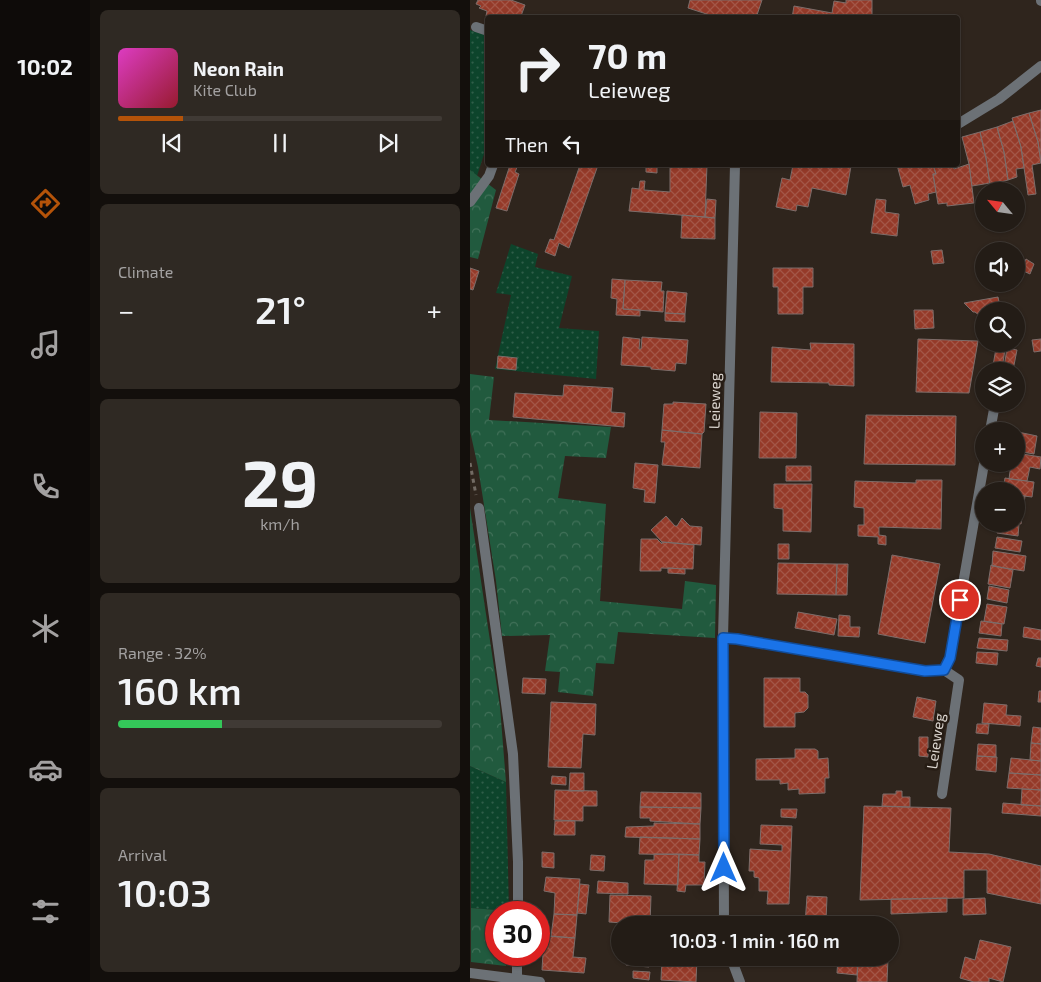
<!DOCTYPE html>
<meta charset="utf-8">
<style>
:root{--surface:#231c16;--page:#2f2923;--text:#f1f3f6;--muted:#a3a1a1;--line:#403a35;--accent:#b45309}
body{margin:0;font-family:"Exo 2",sans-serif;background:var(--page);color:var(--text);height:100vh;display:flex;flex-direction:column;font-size:19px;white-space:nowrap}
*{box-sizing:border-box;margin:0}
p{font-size:16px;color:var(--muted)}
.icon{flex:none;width:28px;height:28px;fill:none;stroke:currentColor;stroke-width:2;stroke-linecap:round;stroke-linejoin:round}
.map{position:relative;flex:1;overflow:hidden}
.drawer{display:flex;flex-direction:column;gap:10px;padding:10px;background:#130f0c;width:380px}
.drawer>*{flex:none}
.hud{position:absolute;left:15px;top:15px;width:475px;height:152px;border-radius:5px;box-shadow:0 1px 4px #0004,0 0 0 1px var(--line);background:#231c16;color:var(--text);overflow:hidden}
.needle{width:32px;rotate:299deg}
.fabs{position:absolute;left:505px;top:182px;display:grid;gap:10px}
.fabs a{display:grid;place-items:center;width:50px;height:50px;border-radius:50%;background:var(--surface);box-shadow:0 1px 4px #0004,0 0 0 1px var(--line);font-size:25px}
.speed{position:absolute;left:15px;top:901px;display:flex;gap:10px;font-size:25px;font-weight:700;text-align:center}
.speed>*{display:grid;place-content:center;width:65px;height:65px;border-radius:50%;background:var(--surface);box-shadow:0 1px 4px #0004,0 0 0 1px var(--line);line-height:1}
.speed .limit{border:8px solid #d22;background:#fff;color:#111}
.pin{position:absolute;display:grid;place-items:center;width:42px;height:42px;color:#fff;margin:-21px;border:2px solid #fff;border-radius:50%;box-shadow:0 1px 5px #0007}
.me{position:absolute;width:55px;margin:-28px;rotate:0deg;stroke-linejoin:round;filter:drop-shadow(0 0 4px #0008)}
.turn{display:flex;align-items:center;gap:18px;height:105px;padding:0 20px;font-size:22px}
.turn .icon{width:65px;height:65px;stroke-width:2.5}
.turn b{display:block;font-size:35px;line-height:42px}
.then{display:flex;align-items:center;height:48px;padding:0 20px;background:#0003;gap:10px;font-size:19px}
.big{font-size:38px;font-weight:600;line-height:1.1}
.drawer .tile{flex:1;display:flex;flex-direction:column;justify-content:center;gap:8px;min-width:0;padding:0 18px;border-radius:8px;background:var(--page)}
.drawer .dial{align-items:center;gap:0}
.dial b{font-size:65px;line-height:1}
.song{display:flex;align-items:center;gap:15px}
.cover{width:60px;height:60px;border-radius:8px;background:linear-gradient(135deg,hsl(310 70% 55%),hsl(350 70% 35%))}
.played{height:5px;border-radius:2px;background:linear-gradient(90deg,var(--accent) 20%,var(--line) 20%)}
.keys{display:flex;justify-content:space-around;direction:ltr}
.heat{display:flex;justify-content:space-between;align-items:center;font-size:28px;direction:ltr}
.charge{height:8px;border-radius:4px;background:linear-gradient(90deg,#34c759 32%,var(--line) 0)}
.trip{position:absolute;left:141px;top:916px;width:288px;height:50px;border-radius:25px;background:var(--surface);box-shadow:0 1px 4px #0004,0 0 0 1px var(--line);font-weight:600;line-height:50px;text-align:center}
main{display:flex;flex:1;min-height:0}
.dock{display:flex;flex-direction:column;width:90px;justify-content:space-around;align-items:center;background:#0e0b09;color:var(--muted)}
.dock .icon{width:35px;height:35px}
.dock .active{color:var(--accent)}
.dock b{font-size:22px;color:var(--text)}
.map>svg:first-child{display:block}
.grass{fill:url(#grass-dots)}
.forest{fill:url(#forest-crowns)}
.building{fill:url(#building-cross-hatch);stroke:#7d6d6a}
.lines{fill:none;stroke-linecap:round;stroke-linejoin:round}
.path{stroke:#736b64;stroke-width:3;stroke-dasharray:4 4;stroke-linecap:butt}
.service{stroke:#6c7176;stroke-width:10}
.minor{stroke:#6c7176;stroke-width:10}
.route-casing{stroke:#114b97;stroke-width:12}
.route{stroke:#1a73e8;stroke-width:9}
.labels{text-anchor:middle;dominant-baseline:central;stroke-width:5;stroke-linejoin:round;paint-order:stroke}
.street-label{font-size:15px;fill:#dad4ce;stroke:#261c14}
</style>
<main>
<nav class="dock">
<b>10:02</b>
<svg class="icon active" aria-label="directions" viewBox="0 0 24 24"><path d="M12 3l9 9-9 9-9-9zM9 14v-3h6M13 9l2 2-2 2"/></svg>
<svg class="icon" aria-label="music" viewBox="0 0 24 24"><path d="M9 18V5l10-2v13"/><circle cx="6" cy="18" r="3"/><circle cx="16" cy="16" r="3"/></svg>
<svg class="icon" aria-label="phone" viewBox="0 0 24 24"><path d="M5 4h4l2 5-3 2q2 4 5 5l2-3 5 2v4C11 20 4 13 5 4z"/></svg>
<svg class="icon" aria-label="climate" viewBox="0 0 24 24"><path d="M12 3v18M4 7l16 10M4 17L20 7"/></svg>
<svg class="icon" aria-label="car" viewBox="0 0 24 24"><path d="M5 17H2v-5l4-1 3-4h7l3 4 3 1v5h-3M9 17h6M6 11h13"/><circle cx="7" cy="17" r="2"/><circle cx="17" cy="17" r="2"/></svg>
<svg class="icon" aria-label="filters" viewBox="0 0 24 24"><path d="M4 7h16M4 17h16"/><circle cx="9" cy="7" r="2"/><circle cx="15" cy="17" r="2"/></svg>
</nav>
<section class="drawer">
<div class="tile">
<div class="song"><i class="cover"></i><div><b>Neon Rain</b><p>Kite Club</p></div></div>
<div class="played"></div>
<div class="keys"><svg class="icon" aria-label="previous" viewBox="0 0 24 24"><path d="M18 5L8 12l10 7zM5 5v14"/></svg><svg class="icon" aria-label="pause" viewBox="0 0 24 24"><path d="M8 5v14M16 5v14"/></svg><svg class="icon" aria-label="next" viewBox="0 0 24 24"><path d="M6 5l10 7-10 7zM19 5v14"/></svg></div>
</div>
<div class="tile"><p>Climate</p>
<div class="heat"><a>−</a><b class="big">21°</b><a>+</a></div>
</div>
<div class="tile dial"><b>29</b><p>km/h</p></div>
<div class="tile"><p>Range · 32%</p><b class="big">160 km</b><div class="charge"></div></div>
<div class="tile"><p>Arrival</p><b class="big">10:03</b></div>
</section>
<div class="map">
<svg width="571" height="982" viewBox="0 0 571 982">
<defs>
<pattern id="grass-dots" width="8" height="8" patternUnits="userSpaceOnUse" patternTransform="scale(1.25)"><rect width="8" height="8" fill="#0d442b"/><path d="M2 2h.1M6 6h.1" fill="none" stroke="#305e49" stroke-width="1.8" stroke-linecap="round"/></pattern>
<pattern id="forest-crowns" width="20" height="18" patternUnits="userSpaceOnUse" patternTransform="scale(1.25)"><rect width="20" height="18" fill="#215a3e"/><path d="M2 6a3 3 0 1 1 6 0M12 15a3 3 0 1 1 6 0" fill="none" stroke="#417159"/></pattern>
<pattern id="building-cross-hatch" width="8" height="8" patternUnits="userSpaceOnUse" patternTransform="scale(1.25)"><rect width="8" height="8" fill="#953a29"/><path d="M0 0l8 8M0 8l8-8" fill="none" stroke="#a35647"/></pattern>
</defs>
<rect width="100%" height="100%" fill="#2f251d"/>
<path class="grass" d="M0,30L18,36L17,145L7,176L0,170Z
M41,244L68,254L65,267L102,276L89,328L129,331L126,379L25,369L41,295L26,293Z
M0,766L36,782L39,911L1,908Z"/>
<path class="forest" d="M0,170L26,190L8,259L0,257Z
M0,374L24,377L19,420L141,427L136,458L95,456L88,498L136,504L130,601L212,609L215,581L246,585L245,638L148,632L144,664L126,663L123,696L88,692L90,672L75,671L80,635L32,636L26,581L8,467L0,431Z
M0,508L30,707L36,782L0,766Z
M1,908L39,911L26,912V955H37L36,966L1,962Z"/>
<path class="building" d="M8,0H41L55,5L51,16L54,18H20L16,16L17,11L9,8L11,6L6,4Z
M220,0H292L286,18H249L218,8Z
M376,0H402V18H322L324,6L362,13L364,1L376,3Z
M571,110V163L568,142L559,113Z
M559,113L568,142L571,163L562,165L566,194L558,195L551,147L542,118Z
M543,121L551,147L554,168L546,169L547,177L538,180L534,152L527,127Z
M527,127L534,152L538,180L520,185L516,158L510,132Z
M510,132L516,158L520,183L502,186L499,164L492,137Z
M499,164L504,203L477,206V203L468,204L463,174H466L463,165H482L484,169Z
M40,165H48L45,172L49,174L37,211L26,208Z
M110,165H128L99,248L89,243L85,256L75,252L80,239L84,240Z
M176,165H187V173L176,172Z
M200,165H237L235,217L159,211L162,188L169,189L170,181H175L174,190L200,192Z
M323,165L334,167V165L381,166L376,195L342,188L338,207L327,205L326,211L306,207L312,178L320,180Z
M427,165H463L466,174H463L466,192L458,194L459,200L445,204L440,185L433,187Z
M237,199L246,200L245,218L235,217Z
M406,199L416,200L415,212L429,214L427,236L401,233Z
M212,215L245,218V239L211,238Z
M472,250L474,263L463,264L461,251Z
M556,259L564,264L560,274L551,270Z
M0,268L9,271L3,290L0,289Z
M303,268H343V287H333V314H308V287H303Z
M142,279L155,280L153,309L170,310V316L146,315L147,299L141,298Z
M155,280L192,282L191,291H194L193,312L153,309Z
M197,291L217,293L215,314L195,313Z
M528,297L531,311H514V319L505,312H503L494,303Z
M444,310H463L464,328L445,329Z
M195,313L215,314V322L195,321Z
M153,337L170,339L169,349H171L172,337L218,340L216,364L206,363L205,371L181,369V367L151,365Z
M448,339L508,341L499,393L446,392Z
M571,339V351L564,352L562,340Z
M340,343L384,344V386L359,385V383L301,382L302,347L341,350Z
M526,348L535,350L532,368L523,366Z
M537,348L547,350L543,370L534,368Z
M28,356L47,358L46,370L27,368Z
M94,385L143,388L141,412L155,413L154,427L43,417L45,393L93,396Z
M203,402L236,404L234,432L232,434L192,430L194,404H203Z
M290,412L327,413L326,458H289Z
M396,415L486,416L485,465L394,464Z
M192,430L232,434L230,468L192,465L195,442H191Z
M548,432L567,436L564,454L546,451Z
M546,453L571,457L570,469L560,467L557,481L539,479L541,464H546Z
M165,463L188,465L185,503L174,502L175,490L163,488Z
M316,466H341V481H316Z
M535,478L564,482L562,497L546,495V491H533Z
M446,480H472L471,529L409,527V535L416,536V545L408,544V537L388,536V525H394V508L384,507L385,481L446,483Z
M304,484H342L341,532L313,531V509L304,508Z
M546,495L555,496L553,511L546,510Z
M546,510L553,511L551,524L546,523Z
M196,516L205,526H207L212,518L220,526L232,527L231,545L192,542L181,530Z
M528,524H549L548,536L527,533Z
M527,537L552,541L550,552L525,548Z
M171,539H187L192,544V542L224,545L223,569L191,568V571H170Z
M308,544H319V559H308Z
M523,551L556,556L554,571L522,566Z
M422,555L470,564L455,643L408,634Z
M308,563L367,564L366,595L307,594Z
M367,564H378L377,595H366Z
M521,565L543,570L540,588L518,584Z
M198,568L215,569V574L198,573Z
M519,586L539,590L537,603L517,599Z
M517,604L537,607L534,624L514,621Z
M328,612L367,619L364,635L325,628Z
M369,615L380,616V627H390L389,637L368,636Z
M511,621L532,624L531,636L509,633Z
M554,627L571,630V640L553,637Z
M509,638L538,640L537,651L507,648Z
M507,652L528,653L527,665L506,663Z
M568,658H571V667L566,666Z
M53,678L76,679L75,694L52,693Z
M294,678H330V692H335L338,695V708L334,712L325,713V727H294Z
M569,691H571V702H568Z
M447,697L466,701L463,721L443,717Z
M81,702L126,704L125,735L113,734L111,768L78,767Z
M514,703L537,705L536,715L551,716L550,726L512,723Z
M507,724H519L518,734L506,733Z
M563,727L571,728V744L561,743Z
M449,737H458V757L449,756Z
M561,743L571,744V761L560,760Z
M508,744L526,745V757L507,756Z
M325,749H345L348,751V759L358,758L359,778H355V793L329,794V789L318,790V783L310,784V780H286V759L325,758Z
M507,756L527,757L526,772L506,770Z
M541,758L571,761V775L539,773Z
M100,773H114V791H99Z
M539,773L571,775V790L537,788Z
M82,776L96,777V785L81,784Z
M552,789L571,790V806L551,805Z
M85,790L127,791V806H113V821L84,820Z
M426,791H432V797H440V807L412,806L413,794H426Z
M171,792L231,793V808L170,807Z
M533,803L571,806V816L532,813Z
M394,806L481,808L479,852L519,854L571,866V904L517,893V870H494V898L390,900Z
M170,807L231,808L230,824L180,821V818H170Z
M311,809H327L326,818L311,817Z
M85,821H105V835H84Z
M184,823L230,824V839L155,837L156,827L184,826Z
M291,825L322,826L319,904H297L298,891H289V878L284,877V871H279L280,849L312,851V845L290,844Z
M170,837L230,839L229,855L169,854Z
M72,852L84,853V868L72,867Z
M184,854H209L208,885L174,884L175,860H184Z
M209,854L229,855V862H235L234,885H216L215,892L207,891Z
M121,855L135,856L134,871L120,870Z
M76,877L110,879L107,915L84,914L85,893L74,891Z
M128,881L158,883V894L127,893Z
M110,884L119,885L116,914L107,913Z
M140,895L181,896L180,925L139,922Z
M337,896L357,897L356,921L373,922L372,925H335Z
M477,898V912L421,914V899Z
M515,898L516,914L493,915V899Z
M84,914L107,915L105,938L81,936Z
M74,936L105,938L103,957L116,958L114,973L72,970Z
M510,940L541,947L533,982L519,978V982H504L490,978L495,957L505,960Z
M156,958H179V967L156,965Z
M192,958H227L226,982L191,980Z
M368,958H388L387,975L367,973Z
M402,958H418L417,982H387L388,959H402Z
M163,971L180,972L179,980L163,978Z"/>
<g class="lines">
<path class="path" d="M0,463L6,495"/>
<path class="service" d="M571,0V1
M0,202L19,176L23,165
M9,508L43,754L48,862V912
M47,979V955"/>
<path class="minor" d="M6,27L18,31
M488,124L529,99L571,66
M520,431L525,404
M253,638L267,639L455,671L474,670L489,680L472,794
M474,670L480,658L514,464
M254,925L253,638L265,165
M261,958L270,982
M0,973L70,982"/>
</g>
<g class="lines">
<defs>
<path id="route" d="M254,868L253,638L267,639L455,671L474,670L480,658L490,600"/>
</defs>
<use href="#route" class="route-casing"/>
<use href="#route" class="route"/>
</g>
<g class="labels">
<g class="street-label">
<text transform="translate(244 401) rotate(-89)">Leieweg</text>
<text transform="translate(465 741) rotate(-82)">Leieweg</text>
</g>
</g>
</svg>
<div class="fabs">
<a><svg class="needle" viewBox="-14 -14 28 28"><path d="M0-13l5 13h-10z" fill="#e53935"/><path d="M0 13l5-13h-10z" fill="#a3a1a1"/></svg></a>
<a><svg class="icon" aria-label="sound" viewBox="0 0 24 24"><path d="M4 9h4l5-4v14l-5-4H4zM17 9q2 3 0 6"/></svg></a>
<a><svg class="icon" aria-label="search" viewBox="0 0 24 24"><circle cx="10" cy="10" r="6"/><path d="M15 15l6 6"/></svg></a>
<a><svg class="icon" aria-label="layers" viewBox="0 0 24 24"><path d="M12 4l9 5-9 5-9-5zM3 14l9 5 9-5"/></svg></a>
<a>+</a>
<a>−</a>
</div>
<div class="speed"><div class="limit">30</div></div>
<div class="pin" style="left:490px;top:600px;background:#d93025"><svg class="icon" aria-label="arrive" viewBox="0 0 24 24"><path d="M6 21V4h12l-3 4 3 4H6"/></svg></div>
<svg class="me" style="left:254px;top:868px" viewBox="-20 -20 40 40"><path d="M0-17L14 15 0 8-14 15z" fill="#1a73e8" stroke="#fff" stroke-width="4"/></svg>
<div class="trip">10:03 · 1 min · 160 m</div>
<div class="hud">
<div class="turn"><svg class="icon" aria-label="right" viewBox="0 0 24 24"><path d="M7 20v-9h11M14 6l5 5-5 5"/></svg><div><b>70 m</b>Leieweg</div></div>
<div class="then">Then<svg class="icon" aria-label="left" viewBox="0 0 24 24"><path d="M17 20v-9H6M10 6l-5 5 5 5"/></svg></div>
</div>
</div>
</main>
